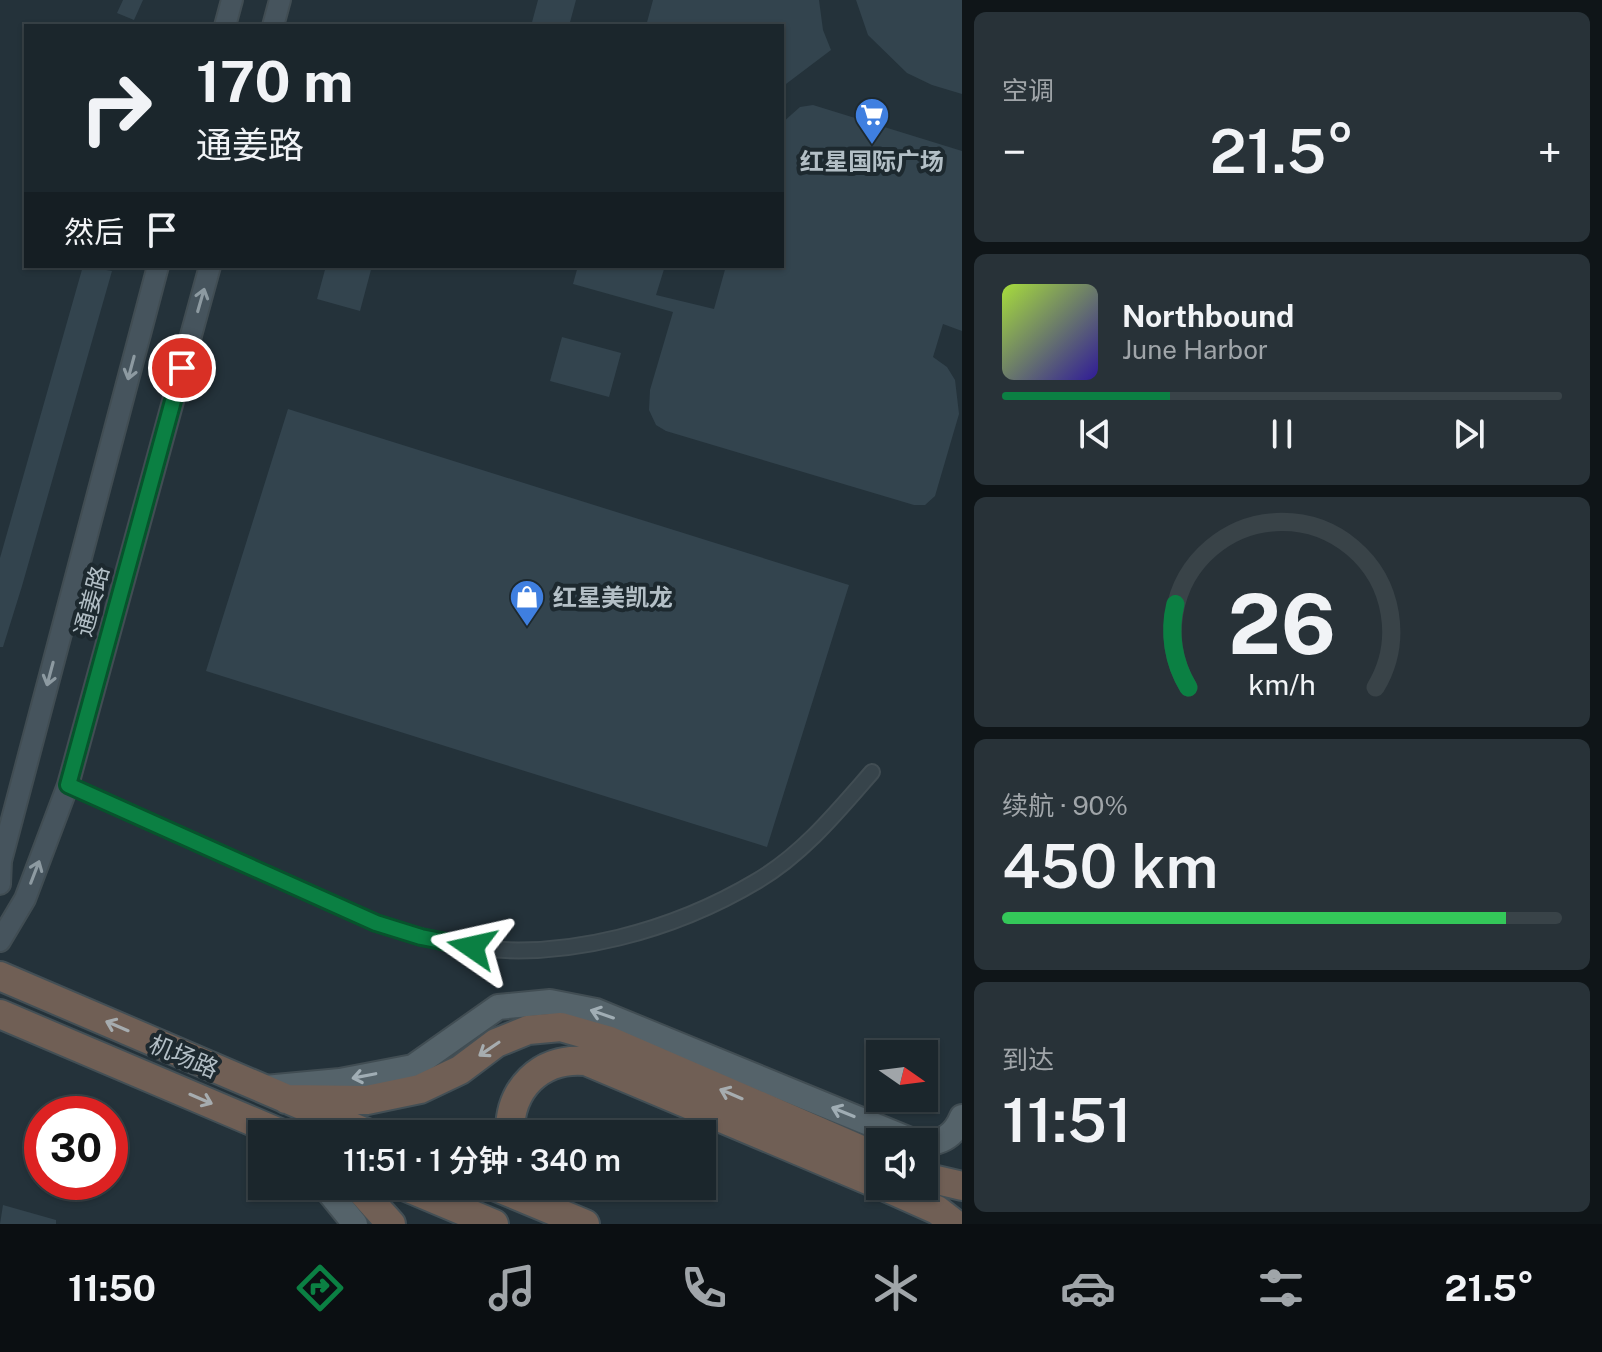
<!DOCTYPE html>
<html lang="zh">
<meta charset="utf-8">
<style>
:root{--surface:#1b262c;--page:#283238;--text:#f1f3f6;--muted:#a0a5a9;--line:#394348;--accent:#0b8043}
body{margin:0;font-family:"Public Sans","Noto Sans SC",sans-serif;background:var(--page);color:var(--text);height:100vh;display:flex;flex-direction:column;font-size:30px;white-space:nowrap}
*{box-sizing:border-box;margin:0}
p{font-size:26px;color:var(--muted)}
.icon{flex:none;width:44px;height:44px;fill:none;stroke:currentColor;stroke-width:2;stroke-linecap:round;stroke-linejoin:round}
.map{position:relative;flex:1;overflow:hidden}
.sheet{display:flex;flex-direction:column;gap:12px;padding:12px;background:#0f1518;width:640px}
.sheet>*{flex:none}
.banner{position:absolute;left:24px;top:24px;width:760px;height:244px;border-radius:0px;box-shadow:0 2px 6px #0004,0 0 0 2px var(--line);background:#1b262c;color:var(--text);overflow:hidden}
.needle{width:52px;rotate:104deg}
.controls{position:absolute;left:866px;top:1040px;display:grid;gap:16px}
.controls a{display:grid;place-items:center;width:72px;height:72px;border-radius:0px;background:var(--surface);box-shadow:0 2px 6px #0004,0 0 0 2px var(--line);font-size:40px}
.speed{position:absolute;left:24px;top:1096px;display:flex;gap:16px;font-size:40px;font-weight:700;text-align:center}
.speed>*{display:grid;place-content:center;width:104px;height:104px;border-radius:50%;background:var(--surface);box-shadow:0 2px 6px #0004,0 0 0 2px var(--line);line-height:1}
.speed .limit{border:12px solid #d22;background:#fff;color:#111}
.pin{position:absolute;display:grid;place-items:center;width:68px;height:68px;color:#fff;margin:-34px;border:4px solid #fff;border-radius:50%;box-shadow:0 2px 8px #0007}
.me{position:absolute;width:88px;margin:-44px;rotate:281deg;stroke-linejoin:round;filter:drop-shadow(0 0 6px #0008)}
.turn{display:flex;align-items:center;gap:28px;height:168px;padding:0 40px;font-size:36px}
.turn .icon{width:104px;height:104px;stroke-width:2.5}
.turn b{display:block;font-size:56px;line-height:68px}
.then{display:flex;align-items:center;height:76px;padding:0 40px;background:#0003;gap:16px;font-size:30px}
.big{font-size:60px;font-weight:600;line-height:1.1}
.sheet .tile{flex:1;display:flex;flex-direction:column;justify-content:center;gap:12px;min-width:0;padding:0 28px;border-radius:12px;background:var(--page)}
.sheet .dial{align-items:center;gap:0}
.dial svg{height:208px;overflow:visible;fill:none;stroke:var(--line);stroke-width:7;stroke-linecap:round;text-anchor:middle}
.dial text{fill:var(--text);stroke:none}
.song{display:flex;align-items:center;gap:24px}
.cover{width:96px;height:96px;border-radius:12px;background:linear-gradient(135deg,hsl(80 70% 55%),hsl(250 70% 35%))}
.played{height:8px;border-radius:4px;background:linear-gradient(90deg,var(--accent) 30%,var(--line) 30%)}
.keys{display:flex;justify-content:space-around;direction:ltr}
.heat{display:flex;justify-content:space-between;align-items:center;font-size:44px;direction:ltr}
.charge{height:12px;border-radius:6px;background:linear-gradient(90deg,#34c759 90%,var(--line) 0)}
.trip{position:absolute;left:248px;top:1120px;width:468px;height:80px;border-radius:0px;background:var(--surface);box-shadow:0 2px 6px #0004,0 0 0 2px var(--line);font-weight:600;line-height:80px;text-align:center}
.menu{display:flex;height:128px;justify-content:space-around;align-items:center;background:#0b0f12;color:var(--muted)}
.menu .icon{width:56px;height:56px}
.menu .on{color:var(--accent)}
.menu b{font-size:36px;color:var(--text)}
main{display:flex;flex:1;min-height:0}
.map>svg:first-child{display:block}
.building{fill:#33444e}
.lines{fill:none;stroke-linecap:round;stroke-linejoin:round}
.street-casing{stroke:#414d53;stroke-width:18}
.secondary-casing{stroke:#414d53;stroke-width:24}
.primary-casing{stroke:#414d53;stroke-width:28}
.highway-casing{stroke:#434f55;stroke-width:32}
.street{stroke:#37444b;stroke-width:14}
.secondary{stroke:#46545d;stroke-width:20}
.primary{stroke:#55636a;stroke-width:24}
.highway{stroke:#705f55;stroke-width:28}
.oneway{stroke:#8d9aa1}
.oneway2{stroke:#a0adb4}
.oneway3{stroke:#a6acaf}
.route-casing{stroke:#07532c;stroke-width:20}
.route{stroke:#0b8043;stroke-width:14}
.labels{text-anchor:middle;dominant-baseline:central;stroke-width:8;stroke-linejoin:round;paint-order:stroke}
.poi-label{font-size:24px;font-weight:bold;fill:#b3bfc6;stroke:#1d292f}
.street-label{font-size:24px;fill:#b3bfc6;stroke:#1d292f}
</style>
<main>
<div class="map">
<svg width="962" height="1224" viewBox="0 0 962 1224">
<rect width="100%" height="100%" fill="#24323a"/>
<path class="building" d="M123,0H143L134,20L117,13Z
M538,0H576L569,26H531Z
M653,0H819L823,30L831,50L782,87V26H646Z
M856,0H962V94L932,85L907,73L868,35Z
M813,105L962,151V331L943,324L933,357L947,367L955,380L959,414L935,496L925,505H914L666,431L656,425L649,410L650,390L673,312L573,284L578,266H665L656,295L714,309L726,266H782V123L800,107Z
M83,266L112,271L22,586L3,647H0V558Z
M326,266H372L360,311L317,299Z
M562,337L621,353L609,397L550,381Z
M288,409L849,585L767,847L206,671Z
M3,1205L56,1220V1224H0Z"/>
<g class="lines">
<defs>
<path id="street" d="M68,785L376,923C407,933 438,942 470,947C566,961 675,930 757,881C803,854 838,811 872,772"/>
<path id="secondary" d="M225,26L232,0
M273,26L280,0
M0,884L1,861L158,266
M0,941L25,899L68,785L210,266"/>
<path id="primary" d="M265,1088L340,1081L413,1067L498,1007L550,1002L596,1011L915,1142
M924,1143C943,1143 955,1134 962,1117
M324,1186L355,1224"/>
<path id="highway" d="M0,976L369,1134
M0,1014L282,1134
M286,1099L367,1100L420,1089L460,1070L496,1043L528,1030L561,1027L610,1041L880,1158
M510,1134C509,1089 540,1057 586,1061L880,1185
M924,1177L962,1186
M357,1186L391,1224
M404,1186L494,1224
M494,1186L585,1224
M883,1186L937,1210L955,1224"/>
</defs>
<use href="#street" class="street-casing"/>
<use href="#secondary" class="secondary-casing"/>
<use href="#primary" class="primary-casing"/>
<use href="#highway" class="highway-casing"/>
<use href="#street" class="street"/>
<use href="#secondary" class="secondary"/>
<use href="#primary" class="primary"/>
<use href="#highway" class="highway"/>
</g>
<defs><path id="oneway-shaft" d="M-6 0H5M1.5-3L5.5 0L1.5 3" fill="none" stroke-width="1.6" stroke-linecap="round" stroke-linejoin="round" transform="scale(2)"/></defs>
<g class="oneway">
<use href="#oneway-shaft" transform="translate(201 300) rotate(-74)"/>
<use href="#oneway-shaft" transform="translate(131 368) rotate(105)"/>
<use href="#oneway-shaft" transform="translate(50 674) rotate(105)"/>
<use href="#oneway-shaft" transform="translate(35 872) rotate(-69)"/>
</g>
<g class="oneway2">
<use href="#oneway-shaft" transform="translate(602 1014) rotate(-161)"/>
<use href="#oneway-shaft" transform="translate(364 1076) rotate(169)"/>
<use href="#oneway-shaft" transform="translate(843 1112) rotate(-158)"/>
</g>
<g class="oneway3">
<use href="#oneway-shaft" transform="translate(117 1026) rotate(-157)"/>
<use href="#oneway-shaft" transform="translate(489 1049) rotate(146)"/>
<use href="#oneway-shaft" transform="translate(731 1094) rotate(-157)"/>
<use href="#oneway-shaft" transform="translate(201 1099) rotate(23)"/>
</g>
<g class="lines">
<defs>
<path id="route" d="M182,368L68,785L376,923L421,937L472,947"/>
</defs>
<use href="#route" class="route-casing"/>
<use href="#route" class="route"/>
</g>
<defs>
<symbol id="supermarket-pin" viewBox="-11 -11 22 30"><path d="M0 17L-7.5 6A9.5 9.5 0 1 1 7.5 6Z" fill="#3f7fe0" stroke="#1d292f"/><path d="M-6-5.5h2.5l.6 2H6L4.5 2H-2.5L-4.4-4H-6ZM-1.5 3.2a1.3 1.3 0 1 0 .1 0ZM3 3.2a1.3 1.3 0 1 0 .1 0Z" fill="#fff"/></symbol>
<symbol id="shop-pin" viewBox="-11 -11 22 30"><path d="M0 17L-7.5 6A9.5 9.5 0 1 1 7.5 6Z" fill="#3f7fe0" stroke="#1d292f"/><path d="M-5-2.5h2.3a2.7 3.5 0 0 1 5.4 0H5L5.5 6h-11ZM-1.5-2.5h3a1.5 2.3 0 0 0-3 0Z" fill="#fff"/></symbol>
</defs>
<g fill-rule="evenodd">
<use href="#supermarket-pin" x="852" y="95" width="40" height="54"/>
<use href="#shop-pin" x="507" y="577" width="40" height="54"/>
</g>
<g class="labels">
<g class="poi-label">
<text x="872" y="161">红星国际广场</text>
<text x="553" y="597" text-anchor="start">红星美凯龙</text>
</g>
<g class="street-label">
<text transform="translate(91 601) rotate(-75)">通姜路</text>
<text transform="translate(184 1056) rotate(23)">机场路</text>
</g>
</g>
</svg>
<div class="controls">
<a><svg class="needle" viewBox="-14 -14 28 28"><path d="M0-13l5 13h-10z" fill="#e53935"/><path d="M0 13l5-13h-10z" fill="#a0a5a9"/></svg></a>
<a><svg class="icon" aria-label="sound" viewBox="0 0 24 24"><path d="M4 9h4l5-4v14l-5-4H4zM17 9q2 3 0 6"/></svg></a>
</div>
<div class="speed"><div class="limit">30</div></div>
<div class="pin" style="left:182px;top:368px;background:#d93025"><svg class="icon" aria-label="arrive" viewBox="0 0 24 24"><path d="M6 21V4h12l-3 4 3 4H6"/></svg></div>
<svg class="me" style="left:472px;top:947px" viewBox="-20 -20 40 40"><path d="M0-17L14 15 0 8-14 15z" fill="#0b8043" stroke="#fff" stroke-width="4"/></svg>
<div class="trip">11:51 · 1 分钟 · 340 m</div>
<div class="banner">
<div class="turn"><svg class="icon" aria-label="right" viewBox="0 0 24 24"><path d="M7 20v-9h11M14 6l5 5-5 5"/></svg><div><b>170 m</b>通姜路</div></div>
<div class="then">然后<svg class="icon" aria-label="arrive" viewBox="0 0 24 24"><path d="M6 21V4h12l-3 4 3 4H6"/></svg></div>
</div>
</div>
<section class="sheet">
<div class="tile"><p>空调</p>
<div class="heat"><a>−</a><b class="big">21.5°</b><a>+</a></div>
</div>
<div class="tile">
<div class="song"><i class="cover"></i><div><b>Northbound</b><p>June Harbor</p></div></div>
<div class="played"></div>
<div class="keys"><svg class="icon" aria-label="previous" viewBox="0 0 24 24"><path d="M18 5L8 12l10 7zM5 5v14"/></svg><svg class="icon" aria-label="pause" viewBox="0 0 24 24"><path d="M8 5v14M16 5v14"/></svg><svg class="icon" aria-label="next" viewBox="0 0 24 24"><path d="M6 5l10 7-10 7zM19 5v14"/></svg></div>
</div>
<div class="tile dial"><svg viewBox="0 0 100 80">
<path d="M14 69A42 42 0 1 1 86 69"/>
<path d="M14 69A42 42 0 0 1 9 37" stroke="#0b8043"/>
<text x="50" y="56" font-size="32" font-weight="700">26</text>
<text x="50" y="72" font-size="11">km/h</text>
</svg></div>
<div class="tile"><p>续航 · 90%</p><b class="big">450 km</b><div class="charge"></div></div>
<div class="tile"><p>到达</p><b class="big">11:51</b></div>
</section>
</main>
<nav class="menu">
<b>11:50</b>
<svg class="icon on" aria-label="directions" viewBox="0 0 24 24"><path d="M12 3l9 9-9 9-9-9zM9 14v-3h6M13 9l2 2-2 2"/></svg>
<svg class="icon" aria-label="music" viewBox="0 0 24 24"><path d="M9 18V5l10-2v13"/><circle cx="6" cy="18" r="3"/><circle cx="16" cy="16" r="3"/></svg>
<svg class="icon" aria-label="phone" viewBox="0 0 24 24"><path d="M5 4h4l2 5-3 2q2 4 5 5l2-3 5 2v4C11 20 4 13 5 4z"/></svg>
<svg class="icon" aria-label="climate" viewBox="0 0 24 24"><path d="M12 3v18M4 7l16 10M4 17L20 7"/></svg>
<svg class="icon" aria-label="car" viewBox="0 0 24 24"><path d="M5 17H2v-5l4-1 3-4h7l3 4 3 1v5h-3M9 17h6M6 11h13"/><circle cx="7" cy="17" r="2"/><circle cx="17" cy="17" r="2"/></svg>
<svg class="icon" aria-label="filters" viewBox="0 0 24 24"><path d="M4 7h16M4 17h16"/><circle cx="9" cy="7" r="2"/><circle cx="15" cy="17" r="2"/></svg>
<b>21.5°</b>
</nav>
